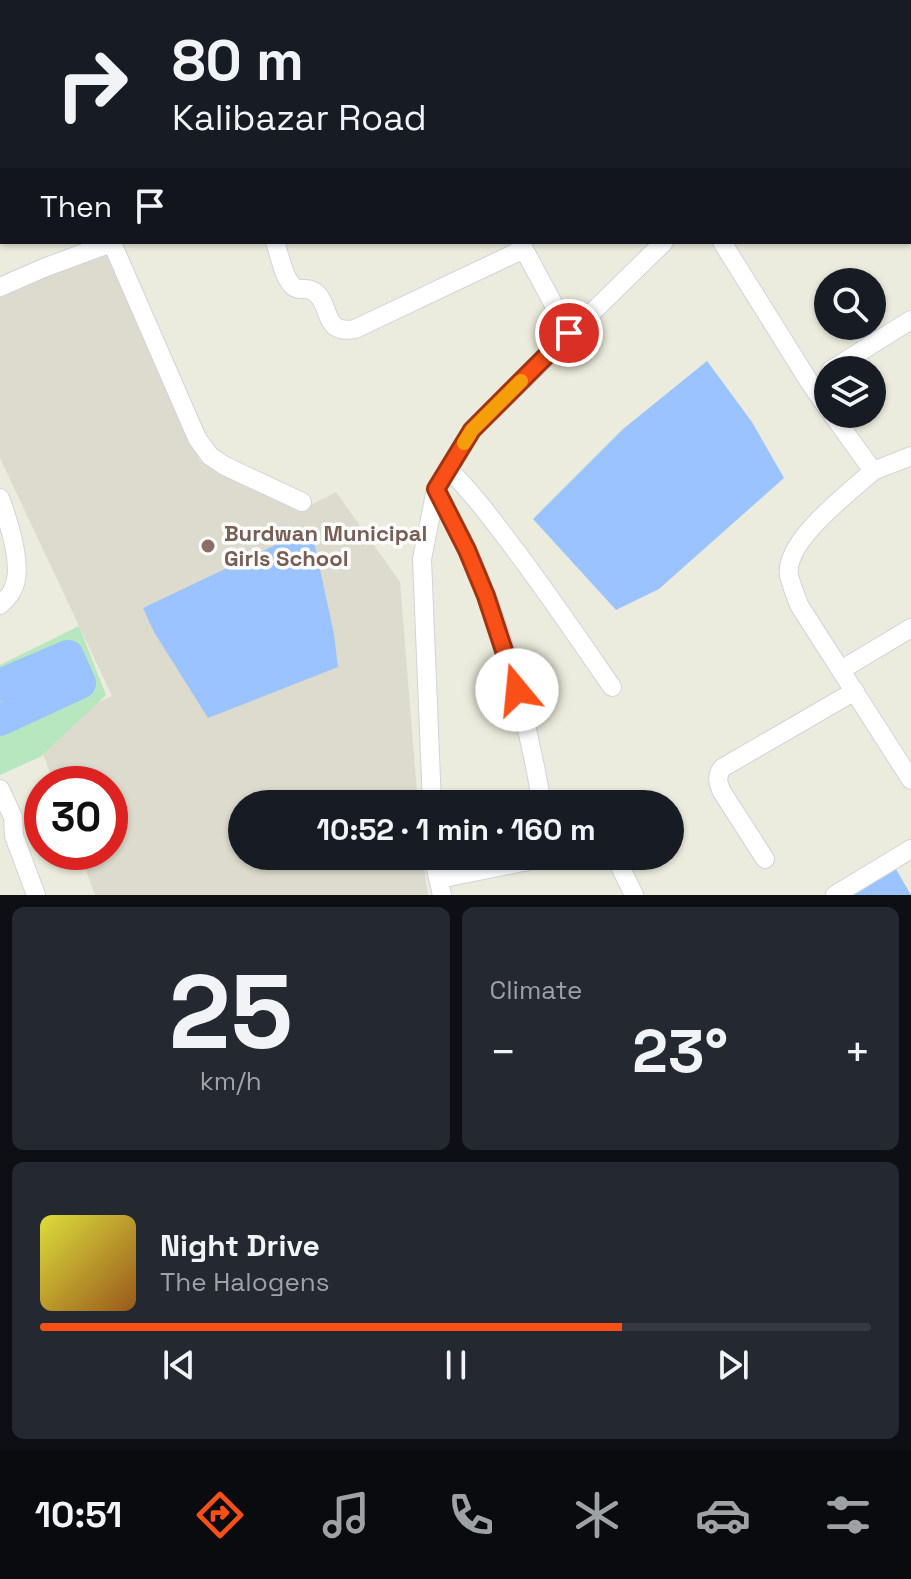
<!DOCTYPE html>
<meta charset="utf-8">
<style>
:root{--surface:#171b24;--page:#242831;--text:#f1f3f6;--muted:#9ea1a6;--line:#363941;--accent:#f95018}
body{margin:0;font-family:"Space Grotesk",sans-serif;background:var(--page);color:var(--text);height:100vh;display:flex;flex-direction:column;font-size:30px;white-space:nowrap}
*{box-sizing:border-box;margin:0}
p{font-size:26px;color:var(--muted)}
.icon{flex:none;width:44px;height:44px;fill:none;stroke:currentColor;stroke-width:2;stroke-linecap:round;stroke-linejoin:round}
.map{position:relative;height:895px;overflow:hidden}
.drawer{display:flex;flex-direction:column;gap:12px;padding:12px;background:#0d0f14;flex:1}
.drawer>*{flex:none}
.top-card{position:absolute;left:0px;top:0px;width:912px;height:244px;box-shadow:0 2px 6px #0004;background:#171b24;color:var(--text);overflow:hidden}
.buttons{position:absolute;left:814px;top:268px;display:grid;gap:16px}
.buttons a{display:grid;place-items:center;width:72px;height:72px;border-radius:50%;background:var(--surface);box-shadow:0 2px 6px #0004;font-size:40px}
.speed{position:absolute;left:24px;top:766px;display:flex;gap:16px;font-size:40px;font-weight:700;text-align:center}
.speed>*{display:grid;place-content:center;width:104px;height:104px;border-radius:50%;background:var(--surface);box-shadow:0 2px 6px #0004;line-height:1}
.speed .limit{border:12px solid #d22;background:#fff;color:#111}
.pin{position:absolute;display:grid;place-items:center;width:68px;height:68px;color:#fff;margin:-34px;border:4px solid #fff;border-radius:50%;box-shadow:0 2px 8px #0007}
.me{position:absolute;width:88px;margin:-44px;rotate:343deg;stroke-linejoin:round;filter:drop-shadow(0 0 6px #0008)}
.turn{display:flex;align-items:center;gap:28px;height:168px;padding:0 40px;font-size:36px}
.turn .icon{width:104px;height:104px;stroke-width:2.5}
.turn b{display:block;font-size:56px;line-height:68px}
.then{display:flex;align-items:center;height:76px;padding:0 40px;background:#0003;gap:16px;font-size:30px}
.big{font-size:60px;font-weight:700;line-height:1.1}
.drawer .tile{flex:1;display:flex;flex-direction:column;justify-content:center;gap:12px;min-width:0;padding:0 28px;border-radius:12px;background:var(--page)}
.drawer .dial{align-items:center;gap:0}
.dial b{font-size:104px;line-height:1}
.song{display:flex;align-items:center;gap:24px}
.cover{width:96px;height:96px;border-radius:12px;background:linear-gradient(135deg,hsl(60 70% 55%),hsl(30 70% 35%))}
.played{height:8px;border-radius:4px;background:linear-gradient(90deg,var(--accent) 70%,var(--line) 70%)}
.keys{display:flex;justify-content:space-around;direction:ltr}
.heat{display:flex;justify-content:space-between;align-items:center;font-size:44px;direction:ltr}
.drawer .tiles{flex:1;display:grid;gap:12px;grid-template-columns:1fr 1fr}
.tile:last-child{grid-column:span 2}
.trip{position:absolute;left:228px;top:790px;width:456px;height:80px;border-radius:40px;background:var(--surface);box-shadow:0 2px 6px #0004;font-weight:700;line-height:80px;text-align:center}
.dock{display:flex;height:128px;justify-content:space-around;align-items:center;background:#090b0e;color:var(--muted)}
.dock .icon{width:56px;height:56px}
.dock .selected{color:var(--accent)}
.dock b{font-size:36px;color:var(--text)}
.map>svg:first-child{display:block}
.education{fill:#dcdbcd}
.green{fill:#b7e7bf}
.water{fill:#9bc3ff}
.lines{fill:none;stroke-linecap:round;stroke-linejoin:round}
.river{stroke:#9bc3ff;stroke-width:32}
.street-casing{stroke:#d1d3da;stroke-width:20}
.street{stroke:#fff;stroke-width:18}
.route-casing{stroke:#a23410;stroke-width:20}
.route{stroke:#f95018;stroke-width:14}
.slow{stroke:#f59e0b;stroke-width:14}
.education-dot{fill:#8d6e63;stroke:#fff;stroke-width:3}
.labels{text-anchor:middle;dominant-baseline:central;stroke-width:7;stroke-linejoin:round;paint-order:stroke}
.education-label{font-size:22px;font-weight:bold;fill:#785e54;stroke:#fff;text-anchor:start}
</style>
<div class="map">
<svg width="911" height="895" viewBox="0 0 911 895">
<rect width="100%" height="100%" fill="#ececde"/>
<path class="education" d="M107,252L200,461L301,510L336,492L400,582L418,804H242V856H422L428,895H95L79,852H110V784H54L35,732L112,696L0,458V295Z"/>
<path class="green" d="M79,626L106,695L40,757L0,775V665Z"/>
<path class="water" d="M419,0H588L584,2H419Z
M707,361L752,422L784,478L659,589L616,610L533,519L623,429Z
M311,528L334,634L338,667L208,718L154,632L143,608Z
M893,864L911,895H851Z"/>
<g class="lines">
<path class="river" d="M0,685L68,656L80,683L0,720"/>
<defs>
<path id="street" d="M138,0L139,2
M769,0L770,2
M869,2L871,0
M910,81H911
M275,242C280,255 282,273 291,284C298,293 305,286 313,291C333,303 320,335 355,329L524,249
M520,242L569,333
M722,242L810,383L828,409
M112,243L197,438L210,456L225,466L302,502
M0,287L46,267L114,242
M831,370L911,320
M832,414L873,471C850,492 784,541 789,575C791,585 796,596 799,605L911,780
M448,469C475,495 496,525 519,555C551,598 581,642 612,687
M873,471L911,456
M436,489C446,510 457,529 467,550C504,630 527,717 542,804
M0,498C8,520 25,569 12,591C10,596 4,601 0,605
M841,670L911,628
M0,789L13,817L14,836L36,895
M432,804L422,559L436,489L472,430L664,242
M433,856L442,895
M615,856L634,895
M765,859L722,792C718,783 716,777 722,768L855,691
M439,879L552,856
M835,895L911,849"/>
</defs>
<use href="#street" class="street-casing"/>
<use href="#street" class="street"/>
</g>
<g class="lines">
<defs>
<path id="route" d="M517,690L486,596L467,550L436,489L472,430L569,333"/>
</defs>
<use href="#route" class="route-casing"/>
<use href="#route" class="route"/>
<path class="slow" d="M464,443L472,430L521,381"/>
</g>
<circle class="education-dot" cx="208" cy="546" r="8"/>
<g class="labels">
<g class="education-label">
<text x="224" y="533">Burdwan Municipal<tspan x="224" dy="25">Girls School</tspan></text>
</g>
</g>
</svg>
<div class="buttons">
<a><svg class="icon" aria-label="search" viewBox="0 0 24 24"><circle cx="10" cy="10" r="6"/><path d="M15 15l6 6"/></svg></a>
<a><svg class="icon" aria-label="layers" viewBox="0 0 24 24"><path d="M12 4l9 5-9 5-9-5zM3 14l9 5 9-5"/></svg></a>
</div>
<div class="speed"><div class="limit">30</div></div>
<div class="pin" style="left:569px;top:333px;background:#d93025"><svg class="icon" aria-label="arrive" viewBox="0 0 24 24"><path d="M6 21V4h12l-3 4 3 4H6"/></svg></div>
<svg class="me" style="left:517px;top:690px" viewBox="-20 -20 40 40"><circle r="19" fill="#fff"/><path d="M0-13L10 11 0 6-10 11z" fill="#f95018"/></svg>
<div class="trip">10:52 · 1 min · 160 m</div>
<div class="top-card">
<div class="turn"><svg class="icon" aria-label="right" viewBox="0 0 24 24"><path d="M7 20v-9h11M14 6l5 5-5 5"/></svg><div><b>80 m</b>Kalibazar Road</div></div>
<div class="then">Then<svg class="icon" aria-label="arrive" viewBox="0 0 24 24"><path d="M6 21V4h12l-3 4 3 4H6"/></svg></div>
</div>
</div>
<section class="drawer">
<div class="tiles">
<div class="tile dial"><b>25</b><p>km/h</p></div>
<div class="tile"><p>Climate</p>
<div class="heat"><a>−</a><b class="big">23°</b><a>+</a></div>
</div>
<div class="tile">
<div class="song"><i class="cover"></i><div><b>Night Drive</b><p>The Halogens</p></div></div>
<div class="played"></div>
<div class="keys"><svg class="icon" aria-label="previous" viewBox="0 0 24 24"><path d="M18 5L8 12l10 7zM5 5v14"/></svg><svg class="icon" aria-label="pause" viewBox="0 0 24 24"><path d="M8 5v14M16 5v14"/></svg><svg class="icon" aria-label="next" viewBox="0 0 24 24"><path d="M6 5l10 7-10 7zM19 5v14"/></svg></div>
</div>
</div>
</section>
<nav class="dock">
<b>10:51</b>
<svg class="icon selected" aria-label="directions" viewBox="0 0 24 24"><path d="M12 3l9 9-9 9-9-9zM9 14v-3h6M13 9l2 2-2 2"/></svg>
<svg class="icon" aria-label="music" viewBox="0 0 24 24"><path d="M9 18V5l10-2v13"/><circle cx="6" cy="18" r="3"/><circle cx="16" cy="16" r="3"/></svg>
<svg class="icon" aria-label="phone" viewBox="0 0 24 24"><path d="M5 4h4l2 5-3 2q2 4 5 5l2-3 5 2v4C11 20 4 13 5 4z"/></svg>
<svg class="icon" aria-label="climate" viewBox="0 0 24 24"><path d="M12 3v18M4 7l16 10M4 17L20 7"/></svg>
<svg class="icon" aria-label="car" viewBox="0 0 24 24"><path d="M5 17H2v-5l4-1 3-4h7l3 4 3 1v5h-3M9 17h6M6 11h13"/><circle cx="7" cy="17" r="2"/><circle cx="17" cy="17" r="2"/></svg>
<svg class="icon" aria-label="filters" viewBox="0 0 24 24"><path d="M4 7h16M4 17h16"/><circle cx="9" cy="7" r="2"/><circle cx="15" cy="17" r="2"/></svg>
</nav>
